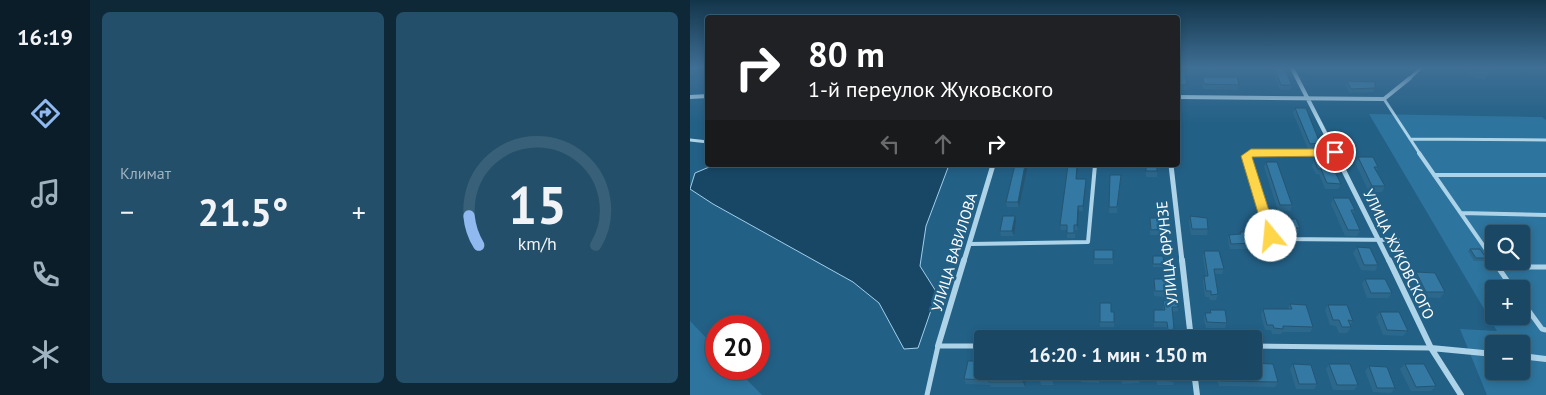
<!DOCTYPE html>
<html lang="ru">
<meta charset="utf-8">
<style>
:root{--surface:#1a4864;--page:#234f6a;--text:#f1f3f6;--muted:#9fb2bf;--line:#386078;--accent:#90b9f0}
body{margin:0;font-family:"PT Sans",sans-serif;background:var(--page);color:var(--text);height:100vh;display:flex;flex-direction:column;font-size:19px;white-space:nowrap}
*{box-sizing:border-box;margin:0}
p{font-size:16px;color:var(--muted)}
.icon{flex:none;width:28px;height:28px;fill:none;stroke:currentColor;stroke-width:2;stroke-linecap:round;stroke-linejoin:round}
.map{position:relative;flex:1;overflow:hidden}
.details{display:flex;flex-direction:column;gap:12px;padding:12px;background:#0e2837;width:600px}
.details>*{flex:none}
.hud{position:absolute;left:15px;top:15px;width:475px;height:152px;border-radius:5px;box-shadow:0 2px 8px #0003,0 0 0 1px var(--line);background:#202124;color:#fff;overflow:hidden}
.controls{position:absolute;left:795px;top:225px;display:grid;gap:10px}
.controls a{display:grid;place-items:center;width:45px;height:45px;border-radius:5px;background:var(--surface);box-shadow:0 2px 8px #0003,0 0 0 1px var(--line);font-size:25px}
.speed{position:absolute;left:15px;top:315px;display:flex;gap:10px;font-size:25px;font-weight:700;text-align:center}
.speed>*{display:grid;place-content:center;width:65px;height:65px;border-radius:50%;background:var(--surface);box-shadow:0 2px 8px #0003,0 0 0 1px var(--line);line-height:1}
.speed .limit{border:8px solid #d22;background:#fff;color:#111}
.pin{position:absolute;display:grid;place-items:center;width:42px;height:42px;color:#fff;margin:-21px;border:2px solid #fff;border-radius:50%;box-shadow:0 1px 5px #0007}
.me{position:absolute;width:55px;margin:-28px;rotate:343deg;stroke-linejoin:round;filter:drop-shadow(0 0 4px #0008)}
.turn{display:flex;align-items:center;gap:18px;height:105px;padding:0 20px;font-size:22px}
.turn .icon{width:65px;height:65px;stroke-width:2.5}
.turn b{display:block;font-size:35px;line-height:42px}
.lanes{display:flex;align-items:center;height:48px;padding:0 20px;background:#0003;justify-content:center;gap:25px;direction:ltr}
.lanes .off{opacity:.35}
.big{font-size:38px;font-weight:700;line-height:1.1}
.details .widget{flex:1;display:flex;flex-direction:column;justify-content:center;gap:8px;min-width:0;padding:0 18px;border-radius:8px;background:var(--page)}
.details .dial{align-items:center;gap:0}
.dial svg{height:130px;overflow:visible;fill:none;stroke:var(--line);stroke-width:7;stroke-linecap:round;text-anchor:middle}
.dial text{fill:var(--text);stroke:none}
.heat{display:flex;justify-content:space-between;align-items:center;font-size:28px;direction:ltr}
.details .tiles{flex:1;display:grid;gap:12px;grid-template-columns:repeat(2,1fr)}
.trip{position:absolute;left:284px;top:330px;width:288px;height:50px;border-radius:5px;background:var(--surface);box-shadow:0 2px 8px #0003,0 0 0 1px var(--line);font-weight:700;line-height:50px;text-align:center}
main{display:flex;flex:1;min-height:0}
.dock{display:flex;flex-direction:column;width:90px;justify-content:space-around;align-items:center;background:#0a1d28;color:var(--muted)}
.dock .icon{width:35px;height:35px}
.dock .on{color:var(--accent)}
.dock b{font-size:22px;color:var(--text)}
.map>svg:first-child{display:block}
.green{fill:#2d749e;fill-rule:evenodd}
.water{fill:#184766;stroke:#a1d0ea}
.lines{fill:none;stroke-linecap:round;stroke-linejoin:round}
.lane-far2{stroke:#add3e9;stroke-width:3}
.lane-far1{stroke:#add3e9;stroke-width:4}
.lane{stroke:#add3e9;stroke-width:5}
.street-far2{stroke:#add3e9;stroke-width:4}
.street-far1{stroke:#add3e9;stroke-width:5}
.street{stroke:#add3e9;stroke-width:6}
.wall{fill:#2c688c}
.shaded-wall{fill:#245572}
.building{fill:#3379a3;stroke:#245572}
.route{fill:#ffd54a;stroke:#a68a30}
.labels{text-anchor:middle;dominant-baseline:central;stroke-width:5;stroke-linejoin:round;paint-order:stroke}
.street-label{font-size:15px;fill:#fff;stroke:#236086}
</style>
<main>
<nav class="dock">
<b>16:19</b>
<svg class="icon on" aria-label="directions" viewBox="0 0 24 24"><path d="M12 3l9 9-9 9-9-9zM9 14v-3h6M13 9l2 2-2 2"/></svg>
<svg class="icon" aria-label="music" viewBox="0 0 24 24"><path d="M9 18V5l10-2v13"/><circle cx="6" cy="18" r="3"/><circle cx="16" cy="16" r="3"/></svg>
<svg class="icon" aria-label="phone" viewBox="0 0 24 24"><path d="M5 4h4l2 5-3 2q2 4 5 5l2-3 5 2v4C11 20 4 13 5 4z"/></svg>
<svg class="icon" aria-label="climate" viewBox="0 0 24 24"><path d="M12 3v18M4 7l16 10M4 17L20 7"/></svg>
</nav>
<section class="details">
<div class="tiles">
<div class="widget"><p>Климат</p>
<div class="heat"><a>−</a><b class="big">21.5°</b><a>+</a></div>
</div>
<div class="widget dial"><svg viewBox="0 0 100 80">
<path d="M14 69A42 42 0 1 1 86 69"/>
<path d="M14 69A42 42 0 0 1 8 51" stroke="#90b9f0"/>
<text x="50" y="56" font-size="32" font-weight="700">15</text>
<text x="50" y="72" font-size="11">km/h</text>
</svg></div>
</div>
</section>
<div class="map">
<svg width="856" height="395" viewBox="0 0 856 395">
<rect width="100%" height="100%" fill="#236086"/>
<path class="green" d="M679,114L852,117L856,120V395H797L770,329L807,331ZM804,234H831V261H804ZM804,289H831V316H804ZM804,344H831V371H804Z
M0,321L26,348V369H46L72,395H0Z"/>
<path class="water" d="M24,165H259L236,226L230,266L247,293L228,348L214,349L189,303L163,282L23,204L0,189L5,173Z"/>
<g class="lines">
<path class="lane-far2" d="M720,78L731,68
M694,99L730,154
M720,139L856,140
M0,140L18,142
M560,154L645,152"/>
<path class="lane-far1" d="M578,153H561L557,156L581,236L591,239L708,240
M729,153L804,261
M744,175H856
M771,213L856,215
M280,244L398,242L405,165"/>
<path class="lane" d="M803,260L823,289
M808,267H856
M831,300L852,329L856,330
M562,346L741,348
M237,395L248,346H292"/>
<path class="street-far2" d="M602,68L646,154
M0,97L18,96
M488,97L694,99L720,78"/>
<path class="street-far1" d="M645,153L699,261
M481,165L492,261
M274,261L303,165"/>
<path class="street" d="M492,260L501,339
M699,260L741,348L771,395
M248,346L274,260
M741,348L804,354
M831,356L856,359
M504,371L507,395"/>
</g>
<path class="wall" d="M488,68L497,85V90H488Z
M521,68H533L527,71Z
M581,68H597L596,71L602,85L601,90H590Z
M778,68H799V72L795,80L778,76Z
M513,77L549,85L548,90L513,89L512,82Z
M657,81L685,88L683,92L660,93L655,85Z
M605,108L630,143L628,149H618L603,113Z
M668,157L688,167L686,171L695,186L692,192H679L665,163Z
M624,160L651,184L648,189H635L629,174H626L622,166Z
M576,162L602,205L600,211H588L574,167Z
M325,165L329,207H317L316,202Z
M456,165H467V177H456Z
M420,175H431L427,213H419Z
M387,179H396V185L393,211H389L388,230H385V238H377V230H371L370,225Z
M643,198L665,210L663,214L670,230L667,236H655L641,204Z
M500,216L518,229L517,235H501L499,222Z
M460,218L477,229L476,235H460Z
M587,219L610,228L607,234H588L585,225Z
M326,221L324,236H311L310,231Z
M550,232L559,236L564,243L562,249H540L538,240L539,235H550Z
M667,247L688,265L685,271L671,270L663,253Z
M780,249L796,258L794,261H784L778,251Z
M423,250V264H404V259Z
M514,251L534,269L532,274H525L528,294L526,300H520L519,297H515L513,282L514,276H516L513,257Z
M463,256L474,264V267H463Z
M726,272L755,292L750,298L732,297L722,278Z
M464,279L476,291L475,297L464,296Z
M675,279L702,293L698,298H677L672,284Z
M473,301L488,307V311L482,312L484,329L483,333L477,334L476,327H464V310H473Z
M600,304L623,327L620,332H592L591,334H582L581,330H575L571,315L573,309H598Z
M638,305L663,321L660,325L661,327L657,333H649L646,326L640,325L635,310Z
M520,310L537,323L535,328H516L514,319L515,313H519Z
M421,312H424V327H410V322Z
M690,312L718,331L713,336L693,335L686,317Z
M287,361L290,366L289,370L337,371L335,387H301L300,385L276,384L274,379Z
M603,364L627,384L624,389H606L600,369Z
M639,364L668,385L664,390H643L636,369Z
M715,364L746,386L741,391H721L710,369Z
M679,366L705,388L701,393L683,392L675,371Z
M366,371L364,385H351L350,380Z
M409,371V383L391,382V378Z
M432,371L450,379L449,383L432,384Z
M466,371H483L484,381L483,385H467Z
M526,371H562L588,382L585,387L529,386Z"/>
<path class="shaded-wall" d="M528,68H533L527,71Z
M335,165H338L329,207L328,202Z
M387,165H388L386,184V179Z
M396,179V185L393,211V206Z
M388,206L389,211L388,230L387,225Z
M325,216L326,221L324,236L322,231Z
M287,361L290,366L288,375L286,370Z
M335,371H337L335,387L333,382Z
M364,371H366L364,385L363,380Z"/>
<path class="building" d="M488,68H494L497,85H488Z
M584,68H594L602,85H591Z
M783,68H799V72L783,69Z
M513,77H547L549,85L514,84Z
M657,81L685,82V88L661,89Z
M605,108H616L630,143L620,144Z
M668,157H683L688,167H684L695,186H682Z
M624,160H639L651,184L637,183L631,169H628Z
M576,162H587L602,205H590Z
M325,165H335L328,202H316Z
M378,165H387L386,179H396L393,206H388L387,225H384V233H377V225H370Z
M456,165H467V171H456Z
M420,175H431L427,207H419Z
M643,198H659L665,210H661L670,230H658Z
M313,216H325L322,231H310Z
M500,216L517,218L518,229H502Z
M460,218H476L477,229L461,230Z
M587,219H606L610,228H590Z
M550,232H558L559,236H562L564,243L541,244L539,235L551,234Z
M667,247L680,248L688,265H674Z
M780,249H790L796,258H786Z
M404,250H423V259H404Z
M514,251H529L534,269H524L528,294L521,295V291H516L514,276H518Z
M463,256H473L474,264H463Z
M726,272L745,273L755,292H736Z
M464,279H475L476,291H465Z
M675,279H695L702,293H681Z
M487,300L488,307H482L484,329L478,330L477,322H464V310H475L473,301Z
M410,303H421V312H424V322H410Z
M600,304L616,305L623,327L593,326V329L584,328L583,325H577L573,309H602Z
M638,305H657L663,321L658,320L661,327H652L649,320H643Z
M520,310H535L537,323L517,322L515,313H521Z
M690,312H709L718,331L697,330Z
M278,361H287L286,370H292V371H335L333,382H299V380L274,379Z
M562,363L583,364L588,382L530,381L529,371H562Z
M603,364L621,365L627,384H609Z
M639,364H660L668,385H647Z
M715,364H734L746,386L726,387Z
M679,366L697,367L705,388H687Z
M351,371H364L363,380H350Z
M391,371H409V378H391Z
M432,371H449L450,379H432Z
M467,371H483L484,381L467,380Z"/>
<linearGradient id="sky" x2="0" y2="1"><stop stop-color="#13354a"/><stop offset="0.55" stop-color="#3f6f95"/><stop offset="1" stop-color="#3f6f95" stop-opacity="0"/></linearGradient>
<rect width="856" height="123" fill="url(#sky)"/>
<path class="route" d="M561,149H645L650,152L645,156L562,157L587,236L586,239H577L575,236L551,156Z"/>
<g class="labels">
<g class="street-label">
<text transform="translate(264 252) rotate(-73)">УЛИЦА ВАВИЛОВА</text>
<text transform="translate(477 253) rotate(-96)">УЛИЦА ФРУНЗЕ</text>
<text transform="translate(709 254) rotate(64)">УЛИЦА ЖУКОВСКОГО</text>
</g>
</g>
</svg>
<div class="controls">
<a><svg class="icon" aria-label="search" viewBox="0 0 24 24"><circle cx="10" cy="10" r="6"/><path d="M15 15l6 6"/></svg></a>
<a>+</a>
<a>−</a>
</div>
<div class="speed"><div class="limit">20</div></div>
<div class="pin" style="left:645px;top:152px;background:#d93025"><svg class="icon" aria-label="arrive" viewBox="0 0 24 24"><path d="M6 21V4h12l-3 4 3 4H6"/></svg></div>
<svg class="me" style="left:581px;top:236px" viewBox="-20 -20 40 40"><circle r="19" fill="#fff"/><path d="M0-13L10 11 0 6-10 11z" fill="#ffd54a"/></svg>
<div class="trip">16:20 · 1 мин · 150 m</div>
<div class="hud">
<div class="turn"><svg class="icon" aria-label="right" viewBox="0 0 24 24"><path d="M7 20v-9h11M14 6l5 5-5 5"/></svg><div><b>80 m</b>1-й переулок Жуковского</div></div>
<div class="lanes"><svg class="icon off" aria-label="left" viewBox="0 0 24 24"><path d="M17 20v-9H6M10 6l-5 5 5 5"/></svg><svg class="icon off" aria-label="ahead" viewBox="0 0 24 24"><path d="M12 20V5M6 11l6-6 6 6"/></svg><svg class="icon" aria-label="right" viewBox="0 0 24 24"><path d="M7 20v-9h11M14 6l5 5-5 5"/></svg></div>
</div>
</div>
</main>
